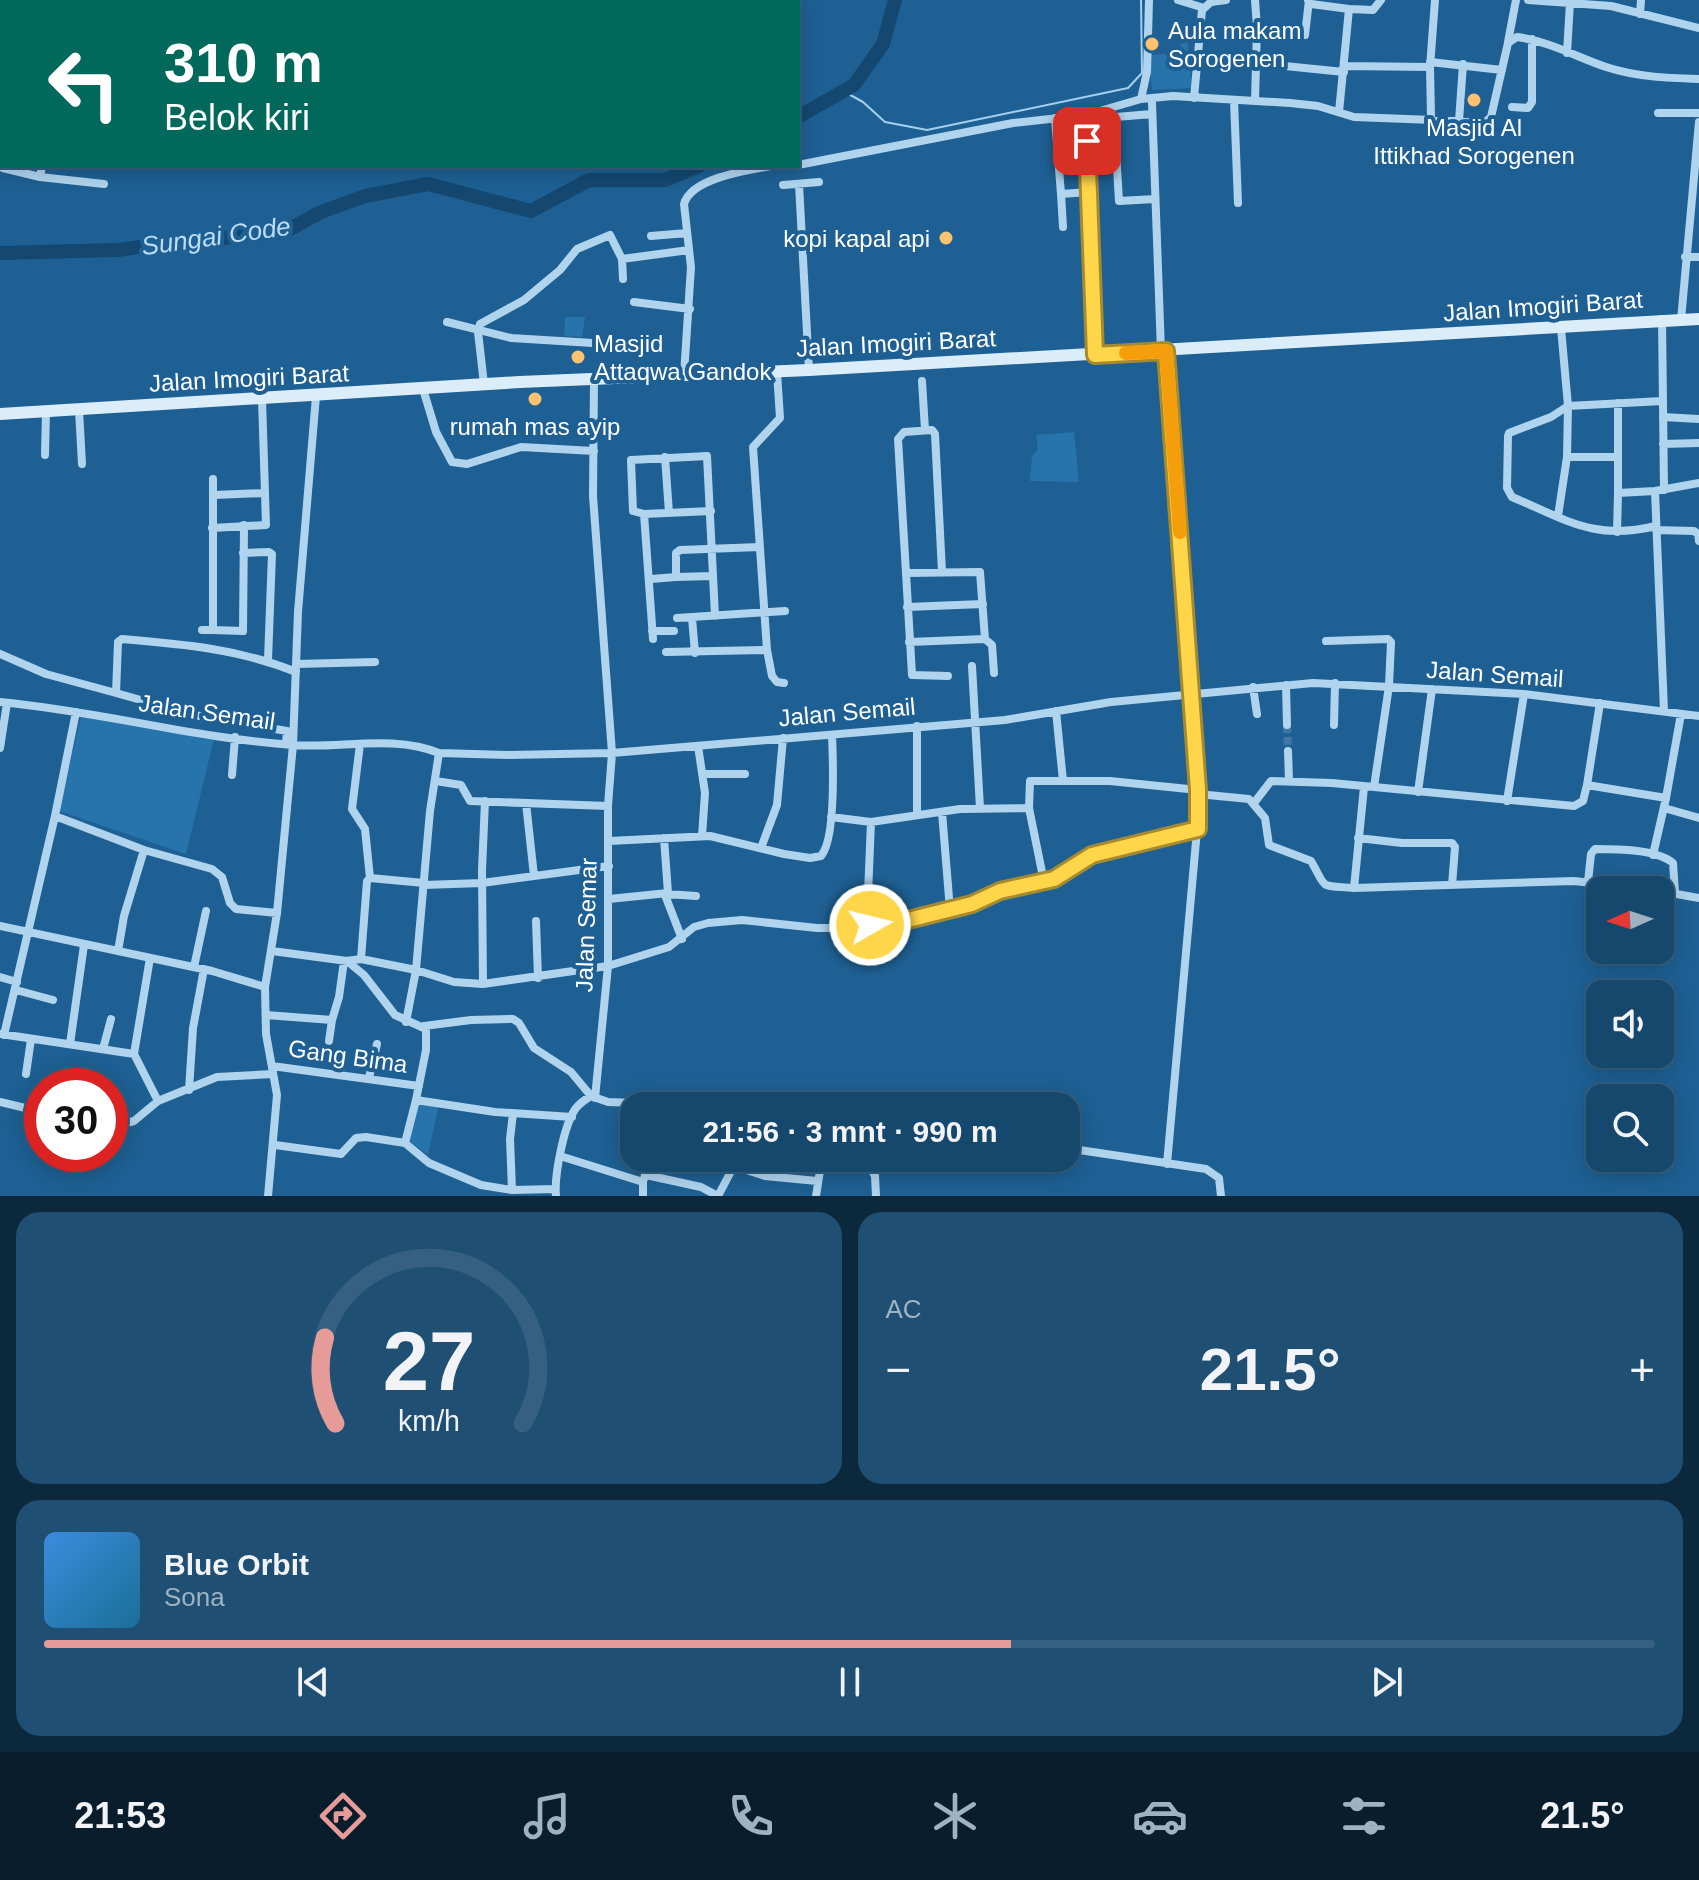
<!DOCTYPE html>
<html lang="id">
<meta charset="utf-8">
<style>
:root{--surface:#16486e;--page:#1f4f73;--text:#f1f3f6;--muted:#9eb2c2;--line:#356081;--accent:#e69b98}
body{margin:0;font-family:Arial,sans-serif;background:var(--page);color:var(--text);height:100vh;display:flex;flex-direction:column;font-size:30px;white-space:nowrap}
*{box-sizing:border-box;margin:0}
p{font-size:26px;color:var(--muted)}
.icon{flex:none;width:44px;height:44px;fill:none;stroke:currentColor;stroke-width:2;stroke-linecap:round;stroke-linejoin:round}
.map{position:relative;height:1196px;overflow:hidden}
.panel{display:flex;flex-direction:column;gap:16px;padding:16px;background:#0c283c;flex:1}
.panel>*{flex:none}
.banner{position:absolute;left:0px;top:0px;width:800px;height:168px;box-shadow:0 4px 20px #0003,0 0 0 2px var(--line);background:#00695c;color:#fff;overflow:hidden}
.needle{width:52px;rotate:267deg}
.tools{position:absolute;left:1586px;top:876px;display:grid;gap:16px}
.tools a{display:grid;place-items:center;width:88px;height:88px;border-radius:16px;background:var(--surface);box-shadow:0 4px 20px #0003,0 0 0 2px var(--line);font-size:40px}
.speed{position:absolute;left:24px;top:1068px;display:flex;gap:16px;font-size:40px;font-weight:700;text-align:center}
.speed>*{display:grid;place-content:center;width:104px;height:104px;border-radius:50%;background:var(--surface);box-shadow:0 4px 20px #0003,0 0 0 2px var(--line);line-height:1}
.speed .limit{border:12px solid #d22;background:#fff;color:#111}
.pin{position:absolute;display:grid;place-items:center;width:68px;height:68px;color:#fff;margin:-34px;border-radius:16px;box-shadow:0 4px 12px #0006}
.me{position:absolute;width:88px;margin:-44px;rotate:82deg;stroke-linejoin:round;filter:drop-shadow(0 0 6px #0008)}
.turn{display:flex;align-items:center;gap:28px;height:168px;padding:0 32px;font-size:36px}
.turn .icon{width:104px;height:104px;stroke-width:2.5}
.turn b{display:block;font-size:56px;line-height:68px}
.big{font-size:60px;font-weight:700;line-height:1.1}
.panel .card{flex:1;display:flex;flex-direction:column;justify-content:center;gap:12px;min-width:0;padding:0 28px;border-radius:24px;background:var(--page)}
.panel .dial{align-items:center;gap:0}
.dial svg{height:208px;overflow:visible;fill:none;stroke:var(--line);stroke-width:7;stroke-linecap:round;text-anchor:middle}
.dial text{fill:var(--text);stroke:none}
.song{display:flex;align-items:center;gap:24px}
.cover{width:96px;height:96px;border-radius:12px;background:linear-gradient(135deg,hsl(210 70% 55%),hsl(200 70% 35%))}
.played{height:8px;border-radius:4px;background:linear-gradient(90deg,var(--accent) 60%,var(--line) 60%)}
.keys{display:flex;justify-content:space-around;direction:ltr}
.heat{display:flex;justify-content:space-between;align-items:center;font-size:44px;direction:ltr}
.panel .tiles{flex:1;display:grid;gap:16px;grid-template-columns:1fr 1fr}
.card:last-child{grid-column:span 2}
.trip{position:absolute;left:620px;top:1092px;width:460px;height:80px;border-radius:24px;background:var(--surface);box-shadow:0 4px 20px #0003,0 0 0 2px var(--line);font-weight:700;line-height:80px;text-align:center}
.tab-bar{display:flex;height:128px;justify-content:space-around;align-items:center;background:#091d2c;color:var(--muted)}
.tab-bar .icon{width:56px;height:56px}
.tab-bar .selected{color:var(--accent)}
.tab-bar b{font-size:36px;color:var(--text)}
.map>svg:first-child{display:block}
.green{fill:#2774ac}
.lines{fill:none;stroke-linecap:round;stroke-linejoin:round}
.stream{stroke:#a3d0f0;stroke-width:2}
.river{stroke:#144871;stroke-width:14}
.street-tunnel{stroke:#4078a3;stroke-width:8;stroke-dasharray:8 4;stroke-linecap:butt}
.street{stroke:#b0d4ee;stroke-width:8}
.secondary{stroke:#dcedfa;stroke-width:12}
.route-casing{stroke:#a68a30;stroke-width:20}
.route{stroke:#ffd54a;stroke-width:14}
.slow{stroke:#f59e0b;stroke-width:14}
.poi-dot{fill:#fdc26f;stroke:#1e6093;stroke-width:3}
.labels{text-anchor:middle;dominant-baseline:central;stroke-width:8;stroke-linejoin:round;paint-order:stroke}
.poi-label{font-size:24px;fill:#fff;stroke:#1e6093;text-anchor:start}
.street-label{font-size:24px;fill:#fff;stroke:#1e6093}
.water-label{font-size:26px;font-style:italic;fill:#bcddf5;stroke:#1e6093}
</style>
<div class="map">
<svg width="1699" height="1196" viewBox="0 0 1699 1196">
<rect width="100%" height="100%" fill="#1e6093"/>
<path class="green" d="M1187,38L1192,88L1152,90L1149,55L1173,54Z
M565,317H585L582,337L564,336Z
M1074,432L1079,482L1030,481L1032,456L1038,450L1036,435Z
M81,717L214,739L186,854L59,811Z
M417,1102L439,1104L428,1155L408,1140Z"/>
<g class="lines">
<path class="stream" d="M843,91L863,102L885,122L927,130L1128,88L1142,73L1141,0"/>
<path class="river" d="M798,117L854,85L883,44L895,0
M0,253L118,250L169,243L284,232L321,212L365,196L428,184L531,211L589,180H665L699,166"/>
<path class="street-tunnel" d="M1287,725L1288,751"/>
<path class="street" d="M71,0V2
M512,0V2
M1178,0L1204,8
M1255,0L1257,27L1255,101
M1308,0L1311,4L1349,9
M1528,0L1611,6L1699,28
M1640,14L1641,0
M1305,35L1309,0
M1508,42L1516,0
M1567,53L1570,2
M1430,62L1502,70
M1255,63L1344,72
M1345,66L1430,67
M1194,98L1202,10L1211,2L1226,0
M1141,99L1147,72L1149,0
M1234,100L1238,203
M1152,103L1161,351
M1512,107L1528,108L1532,102V39
M1339,112L1349,9L1373,10L1381,0
M1658,113H1699
M1152,114L1116,117L1114,119L1119,201L1155,199
M1086,115L1095,355
M1055,118L1061,194
M1431,118L1430,67L1435,0
M1459,121L1463,64
M0,146H2
M798,165L1013,123L1086,115L1141,99L1173,96L1290,103L1318,106L1354,117L1485,122L1491,117L1508,43L1517,37C1548,41 1577,57 1606,67C1637,77 1667,78 1699,79
M42,166L40,177L104,184
M3,168L40,177
M799,184L809,370
M783,185L819,182
M1063,227L1061,194L1089,192
M651,236L687,233
M1685,257H1699
M622,259L689,250
M634,302L690,309
M1662,319L1664,490
M1681,320L1699,122
M447,322L511,338L609,344
M1166,351L1198,819L1167,1164
M777,372L780,418L753,447L767,650L772,676L777,682L784,683
M684,375L691,267L684,204C691,178 748,170 771,166
M594,379L593,496L612,753L608,806V966L595,1098
M922,381L925,430
M484,384L478,332L480,324L524,300L560,270L577,249L610,235L622,259L623,279
M423,389L436,432L452,462L467,464L521,447L594,451
M79,410L82,464
M1663,417L1699,419
M1663,444L1699,443
M45,455L46,411
M665,457L669,513
M1567,457H1618V493L1655,491L1699,483
M1618,457V403
M1655,491L1664,711
M214,495L265,493
M644,514L711,511
M1558,516L1567,457L1568,406L1561,328
M1656,526C1594,541 1567,520 1512,497L1507,488L1508,436L1509,433L1551,417L1568,406L1662,401
M212,528L266,525L262,399
M1656,530L1694,531L1698,534L1699,541
M1617,532L1618,493
M243,553L269,552L272,554L268,660
M906,573L912,675L948,676
M713,576L676,577V553L680,550L759,547
M651,579L676,577
M907,607L983,604
M677,618L785,611
M692,618L695,653
M202,630H213V479
M213,630L243,631L244,525
M652,631H674
M653,639L644,514L633,511L631,460L707,456L715,616
M985,639L992,645L994,673
M1326,641L1388,639L1391,642L1389,686L1374,787
M909,642L985,639L980,572L906,573L898,439L904,432L932,430L935,434L942,572
M666,652L767,650
M0,654L46,674L116,693L118,642L122,639C182,644 240,649 296,672
M296,664L375,662
M972,666L980,808
M1286,685L1287,725
M1253,687L1257,714
M116,693L194,715L287,731L286,744
M0,702C98,711 194,738 292,745C340,749 392,734 439,753L508,755L612,753L1005,720L1111,702L1313,683L1524,694L1699,716
M1056,711L1063,781
M1334,725L1335,683
M917,726V815
M360,744L352,809L365,829L370,878
M698,746L705,793L702,836
M0,748L7,703
M1288,751L1289,781
M703,774H745
M232,775L235,737
M436,781L461,785L470,801L608,806
M1587,785L1600,703
M1418,792L1432,689
M1507,801L1524,694
M526,803L534,876
M1254,803L1271,781L1332,783L1574,806L1583,801L1587,785L1666,798L1681,714
M1029,808L1044,882
M1664,808L1699,818
M942,812L950,910
M55,816L144,850L212,869L222,877L230,903L236,909L277,913
M831,817L871,822L960,809L1029,808L1030,781H1110L1198,790L1208,795L1249,799L1265,818L1269,845L1311,861C1328,890 1317,885 1354,888L1574,881L1654,890
M1358,838L1402,843H1452L1455,847L1452,885
M609,841L710,836L784,854L810,858L821,856C836,839 833,759 832,735
M761,848L777,805L783,738
M1653,855L1666,798
M1588,882L1591,854L1595,849C1617,849 1656,849 1673,863L1675,893
M424,885L482,883L609,866
M1354,888L1364,787
M1660,891L1699,898
M667,894L696,896
M665,895L682,939
M609,899L668,893L664,838
M536,921L538,978
M870,925L868,894L871,822
M0,926L212,971L265,987
M118,951L124,916L144,850
M272,951L347,961L361,959L416,970L454,982L483,984L608,966L669,947L694,927L708,923L742,920L817,928H855L896,923L972,904L1000,891L1049,881L1092,855L1198,829
M361,959L367,881L370,878L424,883
M347,961L364,975L395,1015L426,1029V1050L416,1100L495,1112L572,1117
M194,967L206,911
M0,977L17,982
M483,984L482,870L485,801
M16,990L53,1000
M266,1015L332,1020L339,997L344,961
M406,1022L416,970L430,811L439,753
M424,1026L471,1020L513,1019L519,1023L534,1048L571,1072L591,1096
M1,1034L134,1054L158,1101
M4,1035L55,816L76,712
M329,1041L332,1020
M70,1044L84,945
M103,1049L111,1019
M134,1054L150,958
M272,1066L419,1086
M26,1074L31,1039
M369,1078L377,1044
M189,1090L193,1028L204,969
M0,1102L42,1112
M765,1106H775
M110,1127L134,1121L158,1101L217,1077L273,1074
M405,1143L416,1100
M275,1145L341,1154L356,1138L366,1137L405,1143L429,1163L481,1185L512,1190L555,1189
M1066,1148L1206,1169L1219,1178L1221,1196
M560,1156L643,1182L650,1158
M865,1158L875,1176L876,1196
M734,1166L765,1176L817,1181
M646,1175L701,1187L718,1196
M512,1190L510,1139L513,1113
M268,1196L277,1095L266,1034L265,987L277,913L293,745L298,612L316,396
M556,1196C554,1176 564,1124 576,1108C580,1103 586,1099 591,1096L608,1102L722,1106
M643,1196V1182
M718,1196L738,1158
M816,1196L822,1158"/>
<path class="secondary" d="M0,414L520,382L809,370L1699,319"/>
</g>
<g class="lines">
<defs>
<path id="route" d="M870,925L896,923L972,904L1000,891L1054,879L1092,855L1198,829V790L1166,351L1095,355L1087,141"/>
</defs>
<use href="#route" class="route-casing"/>
<use href="#route" class="route"/>
<path class="slow" d="M1126,353L1166,351L1180,532"/>
</g>
<g class="poi-dot">
<circle cx="1152" cy="44" r="8"/>
<circle cx="1474" cy="100" r="8"/>
<circle cx="946" cy="238" r="8"/>
<circle cx="578" cy="357" r="8"/>
<circle cx="535" cy="399" r="8"/>
</g>
<g class="labels">
<g class="poi-label">
<text x="1168" y="30">Aula makam<tspan x="1168" dy="28">Sorogenen</tspan></text>
<text x="1474" y="127" text-anchor="middle">Masjid Al<tspan x="1474" dy="28">Ittikhad Sorogenen</tspan></text>
<text x="930" y="238" text-anchor="end">kopi kapal api</text>
<text x="594" y="343">Masjid<tspan x="594" dy="28">Attaqwa Gandok</tspan></text>
<text x="535" y="426" text-anchor="middle">rumah mas ayip</text>
</g>
<g class="street-label">
<text transform="translate(1543 306) rotate(-4)">Jalan Imogiri Barat</text>
<text transform="translate(896 343) rotate(-3)">Jalan Imogiri Barat</text>
<text transform="translate(249 378) rotate(-3)">Jalan Imogiri Barat</text>
<text transform="translate(1495 674) rotate(4)">Jalan Semail</text>
<text transform="translate(207 712) rotate(8)">Jalan Semail</text>
<text transform="translate(847 712) rotate(-5)">Jalan Semail</text>
<text transform="translate(586 925) rotate(-88)">Jalan Semar</text>
<text transform="translate(348 1056) rotate(8)">Gang Bima</text>
</g>
<g class="water-label">
<text transform="translate(216 236) rotate(-8)">Sungai Code</text>
</g>
</g>
</svg>
<div class="tools">
<a><svg class="needle" viewBox="-14 -14 28 28"><path d="M0-13l5 13h-10z" fill="#e53935"/><path d="M0 13l5-13h-10z" fill="#9eb2c2"/></svg></a>
<a><svg class="icon" aria-label="sound" viewBox="0 0 24 24"><path d="M4 9h4l5-4v14l-5-4H4zM17 9q2 3 0 6"/></svg></a>
<a><svg class="icon" aria-label="search" viewBox="0 0 24 24"><circle cx="10" cy="10" r="6"/><path d="M15 15l6 6"/></svg></a>
</div>
<div class="speed"><div class="limit">30</div></div>
<div class="pin" style="left:1087px;top:141px;background:#d93025"><svg class="icon" aria-label="arrive" viewBox="0 0 24 24"><path d="M6 21V4h12l-3 4 3 4H6"/></svg></div>
<svg class="me" style="left:870px;top:925px" viewBox="-20 -20 40 40"><circle r="17" fill="#ffd54a" stroke="#fff" stroke-width="3"/><path d="M0-11L8 9 0 5-8 9z" fill="#fff"/></svg>
<div class="trip">21:56 · 3 mnt · 990 m</div>
<div class="banner">
<div class="turn"><svg class="icon" aria-label="left" viewBox="0 0 24 24"><path d="M17 20v-9H6M10 6l-5 5 5 5"/></svg><div><b>310 m</b>Belok kiri</div></div>
</div>
</div>
<section class="panel">
<div class="tiles">
<div class="card dial"><svg viewBox="0 0 100 80">
<path d="M14 69A42 42 0 1 1 86 69"/>
<path d="M14 69A42 42 0 0 1 10 36" stroke="#e69b98"/>
<text x="50" y="56" font-size="32" font-weight="700">27</text>
<text x="50" y="72" font-size="11">km/h</text>
</svg></div>
<div class="card"><p>AC</p>
<div class="heat"><a>−</a><b class="big">21.5°</b><a>+</a></div>
</div>
<div class="card">
<div class="song"><i class="cover"></i><div><b>Blue Orbit</b><p>Sona</p></div></div>
<div class="played"></div>
<div class="keys"><svg class="icon" aria-label="previous" viewBox="0 0 24 24"><path d="M18 5L8 12l10 7zM5 5v14"/></svg><svg class="icon" aria-label="pause" viewBox="0 0 24 24"><path d="M8 5v14M16 5v14"/></svg><svg class="icon" aria-label="next" viewBox="0 0 24 24"><path d="M6 5l10 7-10 7zM19 5v14"/></svg></div>
</div>
</div>
</section>
<nav class="tab-bar">
<b>21:53</b>
<svg class="icon selected" aria-label="directions" viewBox="0 0 24 24"><path d="M12 3l9 9-9 9-9-9zM9 14v-3h6M13 9l2 2-2 2"/></svg>
<svg class="icon" aria-label="music" viewBox="0 0 24 24"><path d="M9 18V5l10-2v13"/><circle cx="6" cy="18" r="3"/><circle cx="16" cy="16" r="3"/></svg>
<svg class="icon" aria-label="phone" viewBox="0 0 24 24"><path d="M5 4h4l2 5-3 2q2 4 5 5l2-3 5 2v4C11 20 4 13 5 4z"/></svg>
<svg class="icon" aria-label="climate" viewBox="0 0 24 24"><path d="M12 3v18M4 7l16 10M4 17L20 7"/></svg>
<svg class="icon" aria-label="car" viewBox="0 0 24 24"><path d="M5 17H2v-5l4-1 3-4h7l3 4 3 1v5h-3M9 17h6M6 11h13"/><circle cx="7" cy="17" r="2"/><circle cx="17" cy="17" r="2"/></svg>
<svg class="icon" aria-label="filters" viewBox="0 0 24 24"><path d="M4 7h16M4 17h16"/><circle cx="9" cy="7" r="2"/><circle cx="15" cy="17" r="2"/></svg>
<b>21.5°</b>
</nav>
